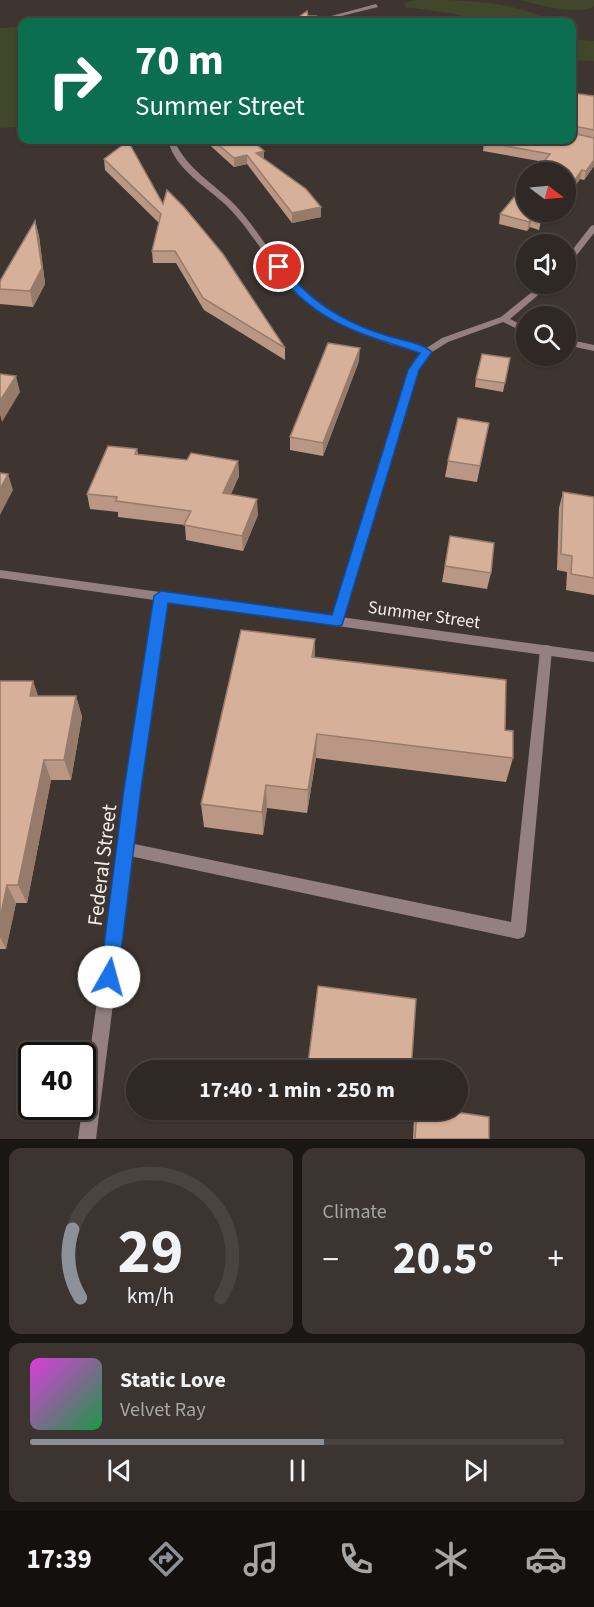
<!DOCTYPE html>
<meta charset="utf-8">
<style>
:root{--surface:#2f2824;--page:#3b3431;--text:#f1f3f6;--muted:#a7a6a6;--line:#4a4441;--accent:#8c9099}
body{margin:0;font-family:"Source Sans 3",sans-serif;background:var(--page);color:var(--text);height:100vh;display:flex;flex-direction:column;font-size:22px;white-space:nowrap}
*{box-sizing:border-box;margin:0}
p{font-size:20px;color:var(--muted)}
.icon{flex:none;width:33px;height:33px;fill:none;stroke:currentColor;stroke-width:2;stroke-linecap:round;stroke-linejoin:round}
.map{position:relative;height:1139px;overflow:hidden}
.panel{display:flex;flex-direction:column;gap:9px;padding:9px;background:#1a1614;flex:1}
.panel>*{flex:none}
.top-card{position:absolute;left:18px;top:18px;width:558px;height:126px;border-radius:12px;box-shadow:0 2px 4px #0004,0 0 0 2px var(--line);background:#0b6e4f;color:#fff;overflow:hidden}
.needle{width:39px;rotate:106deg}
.fabs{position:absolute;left:516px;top:162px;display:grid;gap:12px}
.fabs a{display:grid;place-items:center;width:60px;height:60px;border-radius:50%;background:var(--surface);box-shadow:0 2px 4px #0004,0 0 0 2px var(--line);font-size:30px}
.speed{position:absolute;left:18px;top:1042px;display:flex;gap:12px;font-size:30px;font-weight:700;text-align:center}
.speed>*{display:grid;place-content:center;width:78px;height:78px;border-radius:50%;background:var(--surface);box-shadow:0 2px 4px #0004,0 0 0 2px var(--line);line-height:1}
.speed .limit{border:3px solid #111;border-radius:9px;background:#fff;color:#111}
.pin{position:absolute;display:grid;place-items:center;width:51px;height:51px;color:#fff;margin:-26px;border:3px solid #fff;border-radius:50%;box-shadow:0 2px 6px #0007}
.me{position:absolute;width:66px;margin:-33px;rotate:7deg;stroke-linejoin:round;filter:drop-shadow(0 0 4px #0008)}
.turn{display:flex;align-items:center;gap:21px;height:126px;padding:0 18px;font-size:27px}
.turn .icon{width:78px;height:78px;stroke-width:2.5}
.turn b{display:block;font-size:42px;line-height:51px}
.big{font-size:45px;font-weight:700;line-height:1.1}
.panel .card{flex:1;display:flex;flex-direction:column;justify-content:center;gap:9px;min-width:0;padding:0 21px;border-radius:12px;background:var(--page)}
.panel .dial{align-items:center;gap:0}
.dial svg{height:156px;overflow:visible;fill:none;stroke:var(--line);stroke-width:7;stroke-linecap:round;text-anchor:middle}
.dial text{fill:var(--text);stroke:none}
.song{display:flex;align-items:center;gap:18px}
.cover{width:72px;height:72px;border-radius:9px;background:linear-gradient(135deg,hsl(300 70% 55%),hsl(140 70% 35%))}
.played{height:6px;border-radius:3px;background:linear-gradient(90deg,var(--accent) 55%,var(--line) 55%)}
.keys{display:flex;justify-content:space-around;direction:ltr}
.heat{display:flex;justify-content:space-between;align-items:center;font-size:33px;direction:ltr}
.panel .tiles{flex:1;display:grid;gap:9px;grid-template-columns:1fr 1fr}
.card:last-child{grid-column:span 2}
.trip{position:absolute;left:126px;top:1060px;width:342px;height:60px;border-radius:30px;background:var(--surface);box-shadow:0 2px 4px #0004,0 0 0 2px var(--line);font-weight:700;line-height:60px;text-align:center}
.tabs{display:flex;height:96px;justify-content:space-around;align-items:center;background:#13100e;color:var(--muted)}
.tabs .icon{width:42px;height:42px}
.tabs .selected{color:var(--accent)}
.tabs b{font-size:27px;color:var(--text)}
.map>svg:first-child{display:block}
.green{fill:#40472b}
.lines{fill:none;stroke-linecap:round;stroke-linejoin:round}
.service{fill:#948080;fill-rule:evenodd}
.minor{fill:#948080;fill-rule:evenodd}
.tertiary{fill:#948080;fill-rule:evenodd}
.wall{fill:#b99784}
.shaded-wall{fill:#967b6b}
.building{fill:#d7b099;stroke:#967b6b;stroke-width:1.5}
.route{fill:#1a73e8;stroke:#114b97;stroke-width:1.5}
.labels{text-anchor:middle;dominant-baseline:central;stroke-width:6;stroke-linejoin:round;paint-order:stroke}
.street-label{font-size:18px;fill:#f4eeea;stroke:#3f3530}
.near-street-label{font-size:21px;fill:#f4eeea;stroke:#3f3530}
</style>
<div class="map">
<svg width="594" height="1139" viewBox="0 0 594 1139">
<rect width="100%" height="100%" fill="#3f3530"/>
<path class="green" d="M415,0C461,0 511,0 553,22H476L456,14L406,7L404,3Z
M520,0H594V6C581,17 536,4 520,0Z
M22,27V122L17,127L0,128V28Z
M572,39L594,41V61L572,60Z"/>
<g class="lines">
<path class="service" d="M546,645L551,646L552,650L526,931L524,937L518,939L120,854L118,849L120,844L125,842L511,922L540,650L541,646Z"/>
<path class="minor" d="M376,4L378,7L317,22H309Z
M168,140H174C187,170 214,183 236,206C257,229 272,256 292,279C326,319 376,334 425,349L442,338L501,317L542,284H551L510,319L526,327V333L503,322L448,342L429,354L418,370L341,624H333L331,621L408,370L420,353C371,339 320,323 285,282C265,257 250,229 227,206C206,186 175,170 168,140Z
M594,225V233L569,265H566V258L591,226Z
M566,339L594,345V351L566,345Z"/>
<path class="tertiary" d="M0,570L594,652V662L166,602L140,790L96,1139H78L126,790L154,600L0,578Z"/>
</g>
<path class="wall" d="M572,93L594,96V166L584,180L580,179L566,199V172L544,162L483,151L484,142Z
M204,140H251L264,151V159L321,207V217L292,223L247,164L234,167Z
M104,159L163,204L285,348V360L204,310L176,263H153L152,251L159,223L105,170Z
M543,212L539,230L530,227L527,231L499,224L500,214Z
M35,221L39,236L45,284L33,307L0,304V281Z
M510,358L503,392L475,387L476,379Z
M359,361L323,456L290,450V437Z
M489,423L477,482L445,477L448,461Z
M137,449L138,454L187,460L238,461L239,476L231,494L258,515L243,551L186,540L185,525L118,517V512L90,509L87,494Z
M563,492L594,497V595L566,590L567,572L557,570L559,508Z
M450,536L491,573L487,589L442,582Z
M315,657L505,730L513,758L506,782L316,758L307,813L267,808L263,835L204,827L201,804Z
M0,681H33L38,696H76L82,717L71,780H51L27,903H16L6,949H0Z
M416,1110H442L489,1139H413L414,1116Z"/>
<path class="shaded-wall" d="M264,151V160L256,153Z
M247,155V164L234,167V158Z
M594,160V166L584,180L586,171Z
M582,170L580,179L566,199V192Z
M321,207V217L292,223V213Z
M532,218L530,227L527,231L529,222Z
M35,221L39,236L45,284L33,307L30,291Z
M360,348L359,361L323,456V443Z
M16,376L20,392L2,422L0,415V401Z
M238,461L239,476L224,508L223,493Z
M8,474L13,490L0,515V489Z
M257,499L258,515L243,551L242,536Z
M315,639V664L312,657Z
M33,681L40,702L30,696Z
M76,696L82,717L71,780L64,760Z
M317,734L316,758L307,813L308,790Z
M44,760L51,780L27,903L18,885Z
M266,785L267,808L263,835L262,812Z
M7,885L16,903L6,949L0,937V918Z"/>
<path class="building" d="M307,11L308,16H316L328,22H292Z
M572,93L594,96V130L574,126L572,129Z
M572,133L594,138V160L586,171L582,170L566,192V172H535L550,154L484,142L486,140H572Z
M213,140H251L264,151L256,153L306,189L321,207L292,213L247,155L234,158Z
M128,141L163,204L167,190L184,207L223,254L285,348L203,298L175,251H152L161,214L104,159Z
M526,183V212H543L541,220L532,218L529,222L500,214Z
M35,221L42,268L30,291L0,289V281Z
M328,343L360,348L323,443L290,437Z
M482,354L510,358L505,383L476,379Z
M0,374L16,376L0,401Z
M458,418L489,423L480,466L448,461Z
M108,446L137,449L135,454L187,460L191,453L238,461L223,493L257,499L242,536L184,525L191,511L116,501L117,497L87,494Z
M0,473L8,474L0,489Z
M563,492L594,497V578L571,574L572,556L561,554Z
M450,536L494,543L491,573L445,566Z
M241,630L315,639L312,657L506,680L505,730L513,731V758L317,734L308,790L266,785L262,812L201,804Z
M0,681H33L30,696H76L64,760H44L18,885H7L0,918Z
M318,986L416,999L411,1071H307Z
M417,1110H442L489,1117V1139H415Z"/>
<path class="route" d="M275,264H282C308,302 345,323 388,336C401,340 422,343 432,352L419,370L342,625L337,626L168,603L141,789L118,977L115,984L109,987L102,984L100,977L124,789L154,596L161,591L332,615L408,370L420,353C360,334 311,321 274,267Z"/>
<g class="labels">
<g class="street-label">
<text transform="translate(424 615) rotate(8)">Summer Street</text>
</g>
<g class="near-street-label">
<text transform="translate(102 865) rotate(-83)">Federal Street</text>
</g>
</g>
</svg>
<div class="fabs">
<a><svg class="needle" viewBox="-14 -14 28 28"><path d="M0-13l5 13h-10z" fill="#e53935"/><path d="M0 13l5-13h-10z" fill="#a7a6a6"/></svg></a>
<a><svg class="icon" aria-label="sound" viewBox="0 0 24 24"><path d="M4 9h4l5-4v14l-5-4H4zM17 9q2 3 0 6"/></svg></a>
<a><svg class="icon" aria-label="search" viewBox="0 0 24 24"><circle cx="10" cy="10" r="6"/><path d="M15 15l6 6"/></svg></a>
</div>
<div class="speed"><div class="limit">40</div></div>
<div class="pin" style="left:279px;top:267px;background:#d93025"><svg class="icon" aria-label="arrive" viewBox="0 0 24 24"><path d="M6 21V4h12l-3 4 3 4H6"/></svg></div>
<svg class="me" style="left:109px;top:977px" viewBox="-20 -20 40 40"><circle r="19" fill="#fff"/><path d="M0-13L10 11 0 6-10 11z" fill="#1a73e8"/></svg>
<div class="trip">17:40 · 1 min · 250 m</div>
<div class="top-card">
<div class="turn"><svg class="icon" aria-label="right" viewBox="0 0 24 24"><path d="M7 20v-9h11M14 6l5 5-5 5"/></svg><div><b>70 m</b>Summer Street</div></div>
</div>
</div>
<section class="panel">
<div class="tiles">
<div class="card dial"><svg viewBox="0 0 100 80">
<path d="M14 69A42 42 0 1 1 86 69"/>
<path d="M14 69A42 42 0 0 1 10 34" stroke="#8c9099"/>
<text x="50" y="56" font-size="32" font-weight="700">29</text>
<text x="50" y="72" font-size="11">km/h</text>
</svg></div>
<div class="card"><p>Climate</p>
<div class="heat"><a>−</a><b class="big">20.5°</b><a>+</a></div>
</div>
<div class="card">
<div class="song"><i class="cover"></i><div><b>Static Love</b><p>Velvet Ray</p></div></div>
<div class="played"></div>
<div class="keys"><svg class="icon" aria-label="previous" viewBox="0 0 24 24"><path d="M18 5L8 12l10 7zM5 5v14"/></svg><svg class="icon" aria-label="pause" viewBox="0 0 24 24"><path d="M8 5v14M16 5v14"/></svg><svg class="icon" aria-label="next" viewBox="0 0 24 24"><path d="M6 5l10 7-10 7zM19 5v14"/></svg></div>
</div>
</div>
</section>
<nav class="tabs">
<b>17:39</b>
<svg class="icon selected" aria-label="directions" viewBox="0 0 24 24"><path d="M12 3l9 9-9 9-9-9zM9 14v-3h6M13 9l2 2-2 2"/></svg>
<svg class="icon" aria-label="music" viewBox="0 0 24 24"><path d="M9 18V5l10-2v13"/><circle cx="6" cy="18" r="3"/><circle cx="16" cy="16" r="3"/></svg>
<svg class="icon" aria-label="phone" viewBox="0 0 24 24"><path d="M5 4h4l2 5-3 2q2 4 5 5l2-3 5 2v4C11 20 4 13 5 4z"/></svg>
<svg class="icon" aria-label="climate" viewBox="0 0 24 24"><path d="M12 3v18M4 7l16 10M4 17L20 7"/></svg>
<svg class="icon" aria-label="car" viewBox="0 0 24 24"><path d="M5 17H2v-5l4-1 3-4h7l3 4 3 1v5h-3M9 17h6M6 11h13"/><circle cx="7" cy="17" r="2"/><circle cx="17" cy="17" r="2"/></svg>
</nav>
